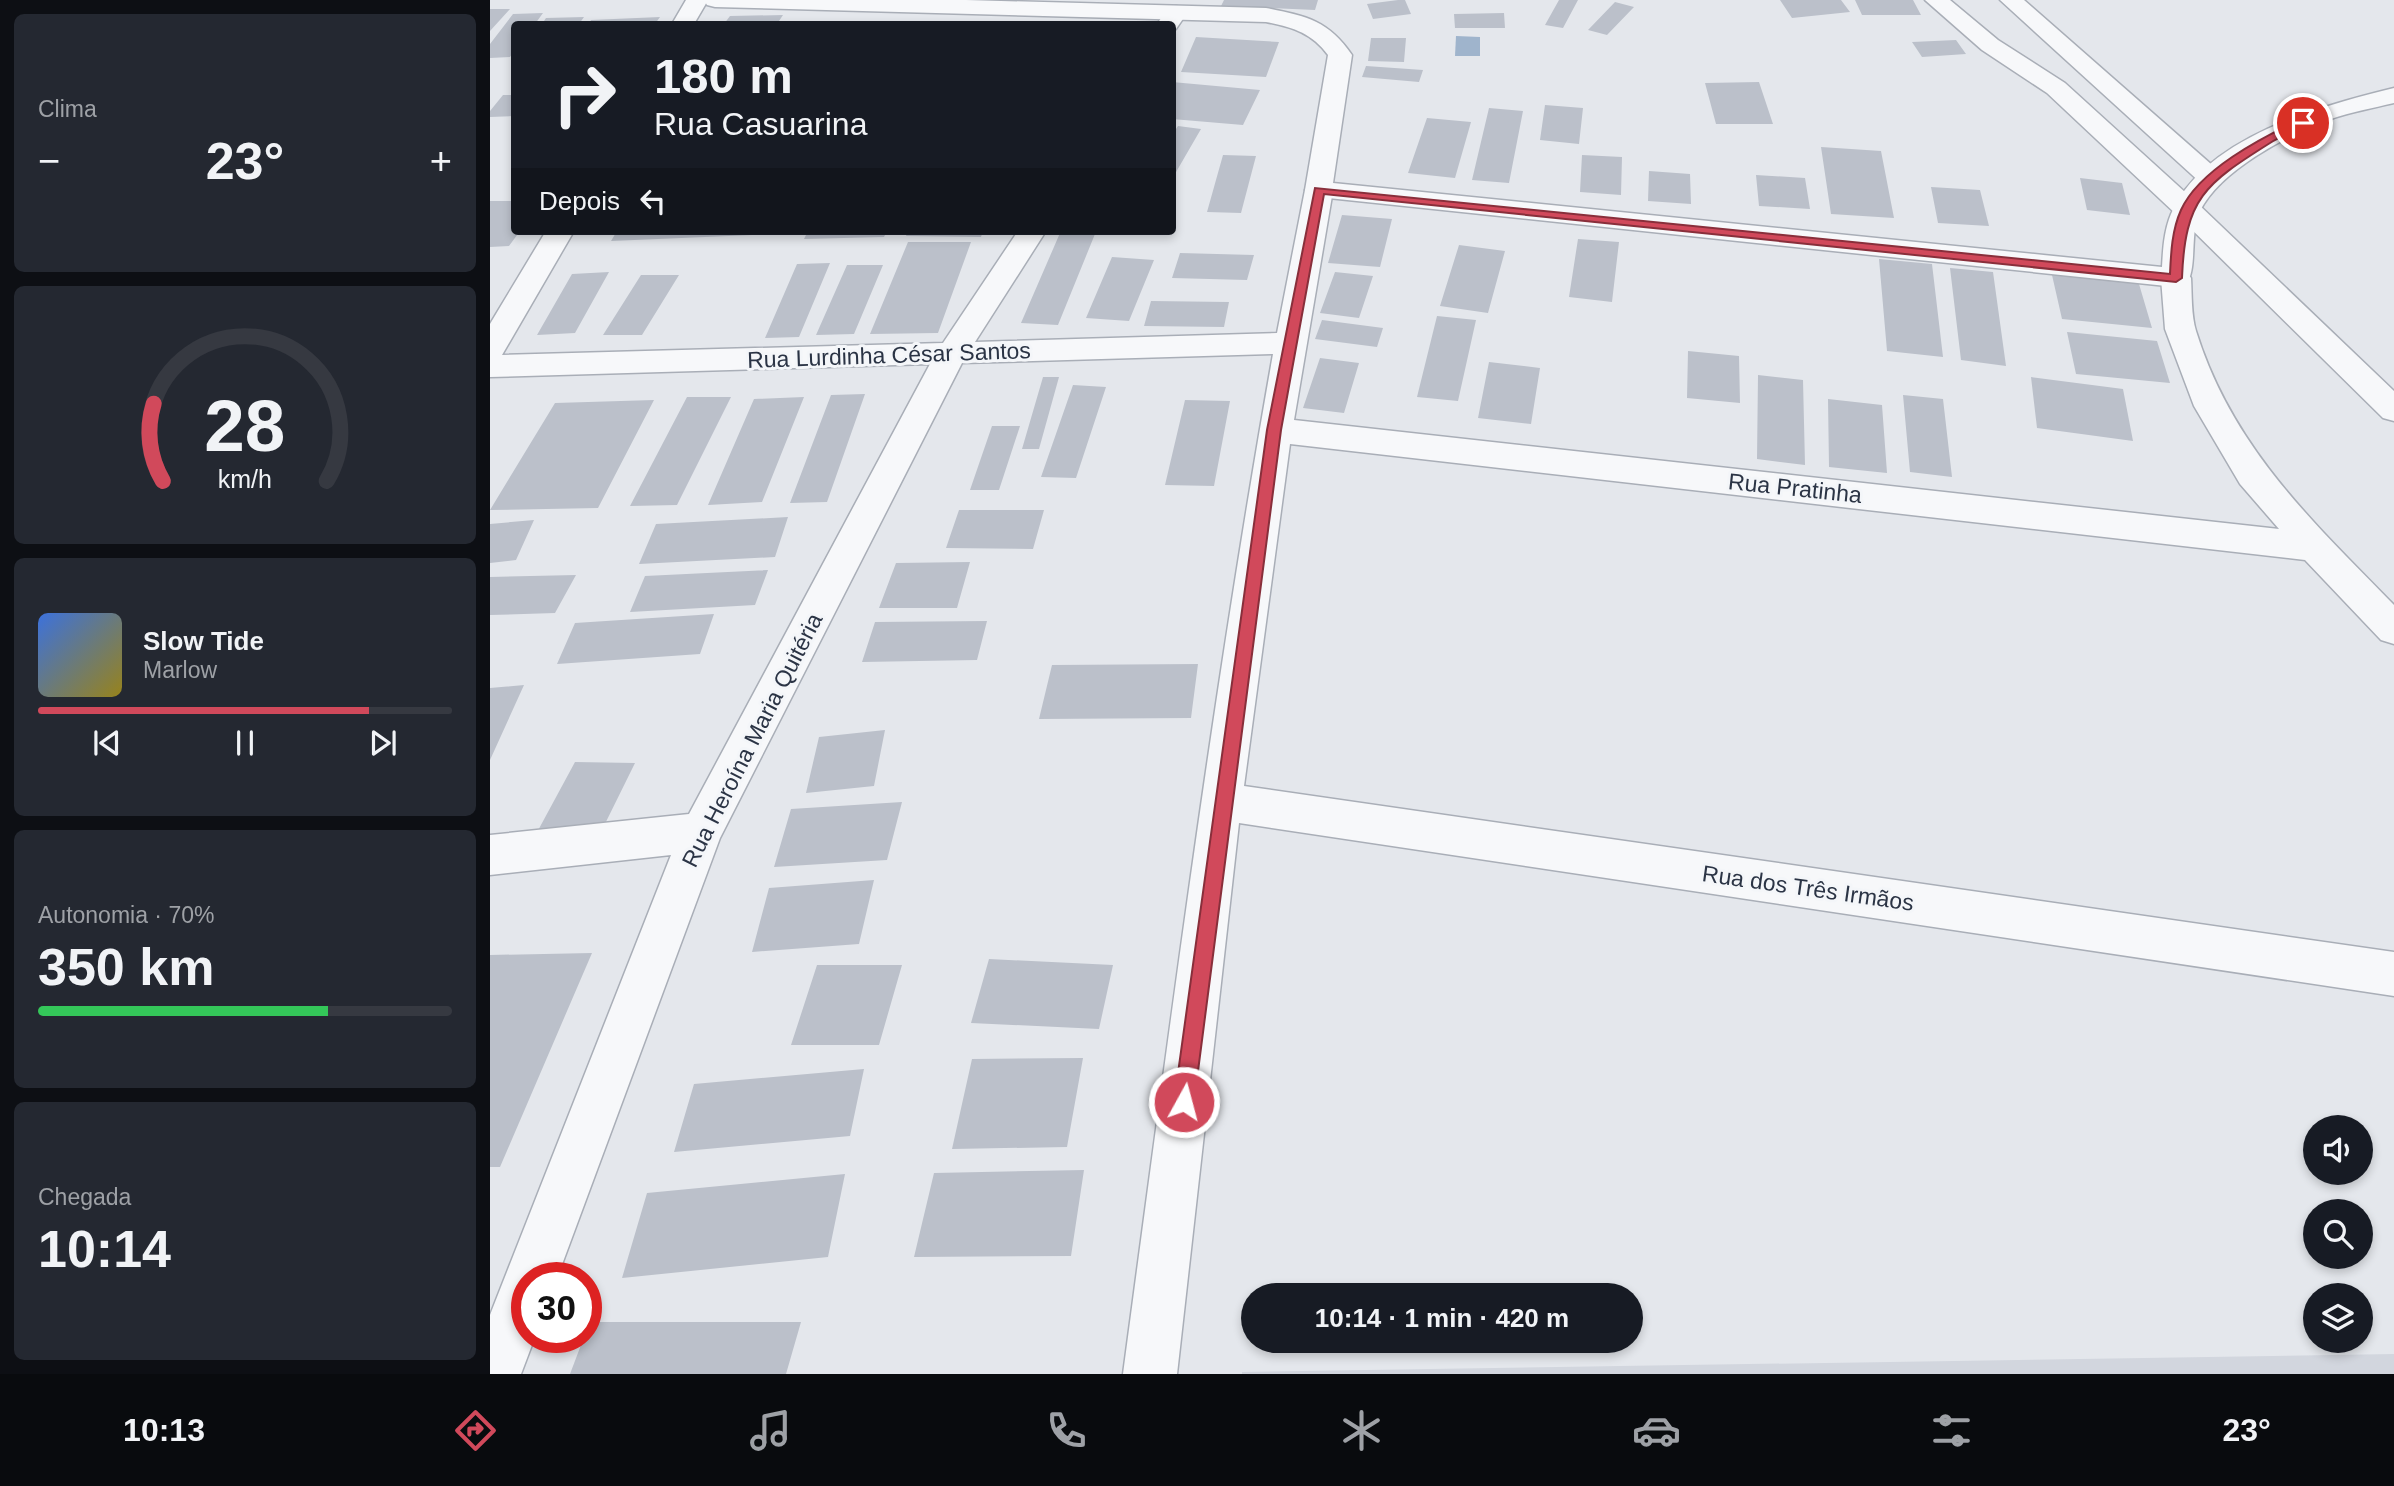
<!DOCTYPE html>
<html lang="pt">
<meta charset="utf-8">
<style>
:root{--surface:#171b24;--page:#242831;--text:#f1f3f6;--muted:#9ea1a6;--line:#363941;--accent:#d1495b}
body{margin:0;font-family:Arial,sans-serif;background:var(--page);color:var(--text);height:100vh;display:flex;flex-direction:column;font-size:26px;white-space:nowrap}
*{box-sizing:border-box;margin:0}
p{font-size:23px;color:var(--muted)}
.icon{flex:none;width:38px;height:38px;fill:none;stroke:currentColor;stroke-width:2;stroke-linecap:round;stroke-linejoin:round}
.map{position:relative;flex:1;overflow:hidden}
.drawer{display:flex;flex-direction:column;gap:14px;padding:14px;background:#0d0f14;width:490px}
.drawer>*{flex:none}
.guide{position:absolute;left:21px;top:21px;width:665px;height:214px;border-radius:7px;box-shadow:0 4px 10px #0003;background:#171b24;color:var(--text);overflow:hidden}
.fabs{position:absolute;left:1813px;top:1115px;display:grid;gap:14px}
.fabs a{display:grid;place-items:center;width:70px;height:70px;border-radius:50%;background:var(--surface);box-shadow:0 4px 10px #0003;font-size:35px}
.speed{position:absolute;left:21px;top:1262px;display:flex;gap:14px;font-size:35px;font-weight:700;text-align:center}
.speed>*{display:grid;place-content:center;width:91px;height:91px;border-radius:50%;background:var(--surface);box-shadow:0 4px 10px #0003;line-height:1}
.speed .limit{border:10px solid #d22;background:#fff;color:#111}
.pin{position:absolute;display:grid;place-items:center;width:60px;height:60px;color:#fff;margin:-30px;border:4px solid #fff;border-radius:50%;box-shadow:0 2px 7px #0007}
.me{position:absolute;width:77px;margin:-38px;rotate:7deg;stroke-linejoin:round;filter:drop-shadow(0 0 5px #0008)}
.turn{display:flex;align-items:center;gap:24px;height:147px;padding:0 28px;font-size:32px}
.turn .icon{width:91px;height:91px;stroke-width:2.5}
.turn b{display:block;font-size:49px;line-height:60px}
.then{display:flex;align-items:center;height:66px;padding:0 28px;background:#0003;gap:14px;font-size:26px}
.big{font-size:52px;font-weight:700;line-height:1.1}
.drawer .tile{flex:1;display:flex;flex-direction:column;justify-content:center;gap:10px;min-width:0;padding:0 24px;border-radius:10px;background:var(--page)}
.drawer .dial{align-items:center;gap:0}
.dial svg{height:182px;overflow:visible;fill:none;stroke:var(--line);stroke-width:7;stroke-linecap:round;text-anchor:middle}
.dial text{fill:var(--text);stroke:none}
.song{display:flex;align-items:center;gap:21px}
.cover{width:84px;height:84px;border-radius:10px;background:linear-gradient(135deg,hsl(220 70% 55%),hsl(50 70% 35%))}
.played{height:7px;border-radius:4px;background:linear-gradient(90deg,var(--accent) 80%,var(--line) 80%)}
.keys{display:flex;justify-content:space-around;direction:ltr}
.heat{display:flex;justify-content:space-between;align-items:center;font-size:38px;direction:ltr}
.charge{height:10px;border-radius:5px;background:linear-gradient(90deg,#34c759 70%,var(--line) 0)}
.trip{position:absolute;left:751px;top:1283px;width:402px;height:70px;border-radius:35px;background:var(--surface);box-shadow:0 4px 10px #0003;font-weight:700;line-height:70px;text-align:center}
.tabs{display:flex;height:112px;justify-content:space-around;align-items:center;background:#090b0e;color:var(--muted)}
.tabs .icon{width:49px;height:49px}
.tabs .active{color:var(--accent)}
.tabs b{font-size:32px;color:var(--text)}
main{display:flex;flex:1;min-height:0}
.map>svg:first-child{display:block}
.built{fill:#d2d6de}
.water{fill:#9fb4cc}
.building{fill:#bbc0ca}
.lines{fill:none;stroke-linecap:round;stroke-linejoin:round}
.minor-casing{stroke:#a9aeb7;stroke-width:3}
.tertiary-casing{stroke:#a9aeb7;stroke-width:3}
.minor{fill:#f7f8fa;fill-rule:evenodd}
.tertiary{fill:#f7f8fa;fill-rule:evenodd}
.route{fill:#d1495b;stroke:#882f3b;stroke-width:2}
.labels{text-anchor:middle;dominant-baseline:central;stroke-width:6;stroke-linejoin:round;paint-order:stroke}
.street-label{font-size:23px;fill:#2b3445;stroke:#f4f6f9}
</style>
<main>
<section class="drawer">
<div class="tile"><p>Clima</p>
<div class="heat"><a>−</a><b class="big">23°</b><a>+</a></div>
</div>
<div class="tile dial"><svg viewBox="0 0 100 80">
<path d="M14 69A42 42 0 1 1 86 69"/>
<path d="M14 69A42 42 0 0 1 10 35" stroke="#d1495b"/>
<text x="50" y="56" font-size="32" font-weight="700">28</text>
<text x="50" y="72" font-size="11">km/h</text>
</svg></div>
<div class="tile">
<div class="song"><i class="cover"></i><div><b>Slow Tide</b><p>Marlow</p></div></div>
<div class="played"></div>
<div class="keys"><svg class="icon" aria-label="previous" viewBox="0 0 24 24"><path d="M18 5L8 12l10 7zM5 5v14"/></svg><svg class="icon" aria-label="pause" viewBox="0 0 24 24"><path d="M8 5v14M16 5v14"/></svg><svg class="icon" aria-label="next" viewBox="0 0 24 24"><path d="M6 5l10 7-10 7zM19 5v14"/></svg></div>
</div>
<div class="tile"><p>Autonomia · 70%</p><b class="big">350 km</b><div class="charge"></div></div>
<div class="tile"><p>Chegada</p><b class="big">10:14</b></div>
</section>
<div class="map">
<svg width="1904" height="1374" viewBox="0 0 1904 1374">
<rect width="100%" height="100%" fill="#e4e7ec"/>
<path class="built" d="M1904,1354V1374H752V1372Z"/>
<path class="water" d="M966,36L990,37V56H965Z"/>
<path class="building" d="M734,0H828L825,10L731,6Z
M908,0H915L921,14L883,19L877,4Z
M1069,0H1088L1073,28L1055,25Z
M1290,0H1351L1360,12L1302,18Z
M1365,0H1423L1431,15H1372Z
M1125,2L1144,7L1117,35L1098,30Z
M0,9H20L0,31Z
M53,13L45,24H24V51L20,57L0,58V44L23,14Z
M1014,13L1015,28H965L964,14Z
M293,15L287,24H234L240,16Z
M94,17L89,24H52L56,18Z
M170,17L165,24H99L101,20Z
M706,37L789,42L776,77L691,72Z
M881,38H916L914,62L878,61Z
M1466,40L1476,54L1432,57L1422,42Z
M876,66L933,70L929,82L872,77Z
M682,82L770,90L753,125L682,119Z
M1269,82L1283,124H1226L1215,83Z
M13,95H24V116L0,117V111Z
M1055,105L1093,108L1089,144L1050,140Z
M999,108L1033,111L1019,183L982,180Z
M937,118L981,122L965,178L918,173Z
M688,126L711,129L682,179V135Z
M1331,147L1391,151L1404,218L1341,214Z
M733,155L766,156L751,213L717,212Z
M1092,155L1132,157L1131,195L1090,192Z
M1159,171L1200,174L1201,204L1158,201Z
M1266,175L1315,178L1320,209L1269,206Z
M1590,178L1632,183L1640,215L1597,210Z
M1441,187L1490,190L1499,226L1448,223Z
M0,201H24V231H30L19,246L0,247Z
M852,215L902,219L890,267L838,263Z
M127,231H264L262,235L121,241Z
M318,231H397L394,237L314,239Z
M418,231H493L491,237L416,236Z
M570,233L605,234L568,325L531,323Z
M1088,239L1129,242L1122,302L1079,297Z
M418,242H481L448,333L380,334Z
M969,245L1015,251L998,313L950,306Z
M690,253L764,255L757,280L682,278Z
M622,257L664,260L639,321L596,318Z
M1389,259L1442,264L1453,357L1397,351Z
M340,263L309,337L275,338L307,264Z
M357,265H393L364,334L326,335Z
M1460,268L1503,272L1516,366L1471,360Z
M119,272L85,333L47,335L82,274Z
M845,272L883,276L869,318L830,313Z
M151,275H189L152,335H113Z
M1562,275L1649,284L1662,328L1572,319Z
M661,301L739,302L734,327L654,326Z
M947,316L986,320L968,401L927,397Z
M832,320L893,328L887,347L825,339Z
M1577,332L1667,341L1680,383L1586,374Z
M1198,351L1249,356L1250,403L1197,398Z
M830,358L869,363L854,413L813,408Z
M999,362L1050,368L1041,424L988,418Z
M1268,375L1313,380L1315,465L1267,459Z
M553,377H569L549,449H532Z
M1541,377L1633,389L1643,441L1547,428Z
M583,385L616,387L586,478L551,477Z
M375,394L337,502L300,503L341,395Z
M1413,395L1453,399L1462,477L1420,472Z
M197,397H241L187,505L140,506Z
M314,397L272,502L218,505L264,399Z
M1338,399L1392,405L1397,473L1339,467Z
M164,400L108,508L0,510L65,403Z
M695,400L740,401L724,486L675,485Z
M502,426H530L509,490H480Z
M469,510H554L543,549L456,548Z
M298,517L285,557L149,564L166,524Z
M44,520L26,560L0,563V524Z
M480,562L467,608H389L406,563Z
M278,570L265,605L140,612L155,576Z
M86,575L65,613L0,615V577Z
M224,614L210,654L67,664L85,623Z
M497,621L487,660L372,662L385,622Z
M708,664L701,718L549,719L562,665Z
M34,685L0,760V688Z
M395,730L384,786L316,793L329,737Z
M85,762L145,763L108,838L45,836Z
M412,802L397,860L284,867L301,809Z
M384,880L369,944L262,952L279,888Z
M102,953L10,1167H0V955Z
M499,959L623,965L609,1029L481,1023Z
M327,965H412L389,1045H301Z
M593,1058L577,1147L462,1149L482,1059Z
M374,1069L360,1136L184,1152L204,1084Z
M594,1170L581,1256L424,1257L444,1173Z
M355,1174L338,1257L132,1278L157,1193Z
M100,1322H311L296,1374H80L94,1337H96Z"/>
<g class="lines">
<defs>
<path id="minor" d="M196,0H218L204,24H182Z
M1435,0H1460L1508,40L1575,83L1707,203L1904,391V421L1893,418L1687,215L1557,93L1492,50Z
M1510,0H1534L1730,172L1734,178L1730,184L1721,186L1712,184Z
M686,6L694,8L697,13L686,29L682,30V24H667L678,8Z
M829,182L839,184L843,190L804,420L1789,529L1750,484L1704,406L1675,329L1671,278L1676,271L1686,269L1696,271L1701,278C1702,295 1701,315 1706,331C1742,447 1822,521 1904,605V644L1891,640L1815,560L800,444L754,786L1904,952V996L749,823L687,1374H633C679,1033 723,691 783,354L472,363L230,838L67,1278H37V1337H45L31,1374H0V1315L181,855L0,875V835L199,814L440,364L0,377V324L56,231H84L12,355L453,343L528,231H556L485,342L787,333L815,190L819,184Z"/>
<path id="tertiary" d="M214,0H476L776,8C816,16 838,20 862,55L843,183L1672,267C1673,249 1674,231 1681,214C1714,137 1831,106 1904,88V103C1883,108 1861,112 1841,119C1799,134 1730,170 1710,211C1699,234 1708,267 1696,285L1686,287L819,196L815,190L838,55C822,33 802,27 776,22L225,7L217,5Z"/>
</defs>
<use href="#minor" class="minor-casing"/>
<use href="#tertiary" class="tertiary-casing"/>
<use href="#minor" class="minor"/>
<use href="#tertiary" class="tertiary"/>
</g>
<path class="route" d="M1809,120L1818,123C1808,132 1792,135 1780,143C1715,184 1695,198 1692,278L1686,282L834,194L791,430L704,1102L701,1109L694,1112L687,1109L684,1102L777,430L825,188L1680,274C1681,252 1682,230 1691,210C1709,170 1771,138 1809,120Z"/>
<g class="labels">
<g class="street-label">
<text transform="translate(399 355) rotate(-2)">Rua Lurdinha César Santos</text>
<text transform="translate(1305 488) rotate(6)">Rua Pratinha</text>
<text transform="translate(262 740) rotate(-63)">Rua Heroína Maria Quitéria</text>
<text transform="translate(1318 888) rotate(8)">Rua dos Três Irmãos</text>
</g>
</g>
</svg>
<div class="fabs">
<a><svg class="icon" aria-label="sound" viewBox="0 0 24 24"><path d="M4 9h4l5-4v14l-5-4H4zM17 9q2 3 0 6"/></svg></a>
<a><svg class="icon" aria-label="search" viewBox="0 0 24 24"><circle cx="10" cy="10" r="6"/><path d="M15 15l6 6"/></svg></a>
<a><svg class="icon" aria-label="layers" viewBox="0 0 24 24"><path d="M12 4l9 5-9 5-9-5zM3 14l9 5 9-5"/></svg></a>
</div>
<div class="speed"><div class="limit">30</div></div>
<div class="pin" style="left:1813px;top:123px;background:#d93025"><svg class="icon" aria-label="arrive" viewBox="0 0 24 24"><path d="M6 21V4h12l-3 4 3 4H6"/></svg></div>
<svg class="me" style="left:694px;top:1102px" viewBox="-20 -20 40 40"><circle r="17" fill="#d1495b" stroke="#fff" stroke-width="3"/><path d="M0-11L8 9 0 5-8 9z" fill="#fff"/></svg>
<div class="trip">10:14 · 1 min · 420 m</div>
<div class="guide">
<div class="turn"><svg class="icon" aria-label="right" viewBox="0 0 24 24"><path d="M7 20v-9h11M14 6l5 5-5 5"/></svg><div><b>180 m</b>Rua Casuarina</div></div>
<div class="then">Depois<svg class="icon" aria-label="left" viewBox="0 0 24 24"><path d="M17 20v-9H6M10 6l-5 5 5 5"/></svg></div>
</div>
</div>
</main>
<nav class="tabs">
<b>10:13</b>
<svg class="icon active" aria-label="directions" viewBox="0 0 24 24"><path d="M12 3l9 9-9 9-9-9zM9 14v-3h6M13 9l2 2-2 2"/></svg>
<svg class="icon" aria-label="music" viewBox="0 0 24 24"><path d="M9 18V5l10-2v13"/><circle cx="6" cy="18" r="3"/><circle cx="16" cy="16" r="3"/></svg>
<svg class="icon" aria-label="phone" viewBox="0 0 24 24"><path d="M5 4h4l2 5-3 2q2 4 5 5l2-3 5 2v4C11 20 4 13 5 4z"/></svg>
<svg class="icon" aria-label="climate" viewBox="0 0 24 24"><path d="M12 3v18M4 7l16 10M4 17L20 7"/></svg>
<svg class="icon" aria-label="car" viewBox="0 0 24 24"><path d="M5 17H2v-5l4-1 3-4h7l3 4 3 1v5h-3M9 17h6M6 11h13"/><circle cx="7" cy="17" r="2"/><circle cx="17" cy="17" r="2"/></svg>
<svg class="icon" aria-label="filters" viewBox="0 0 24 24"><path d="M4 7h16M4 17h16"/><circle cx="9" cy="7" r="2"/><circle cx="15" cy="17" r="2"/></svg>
<b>23°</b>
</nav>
